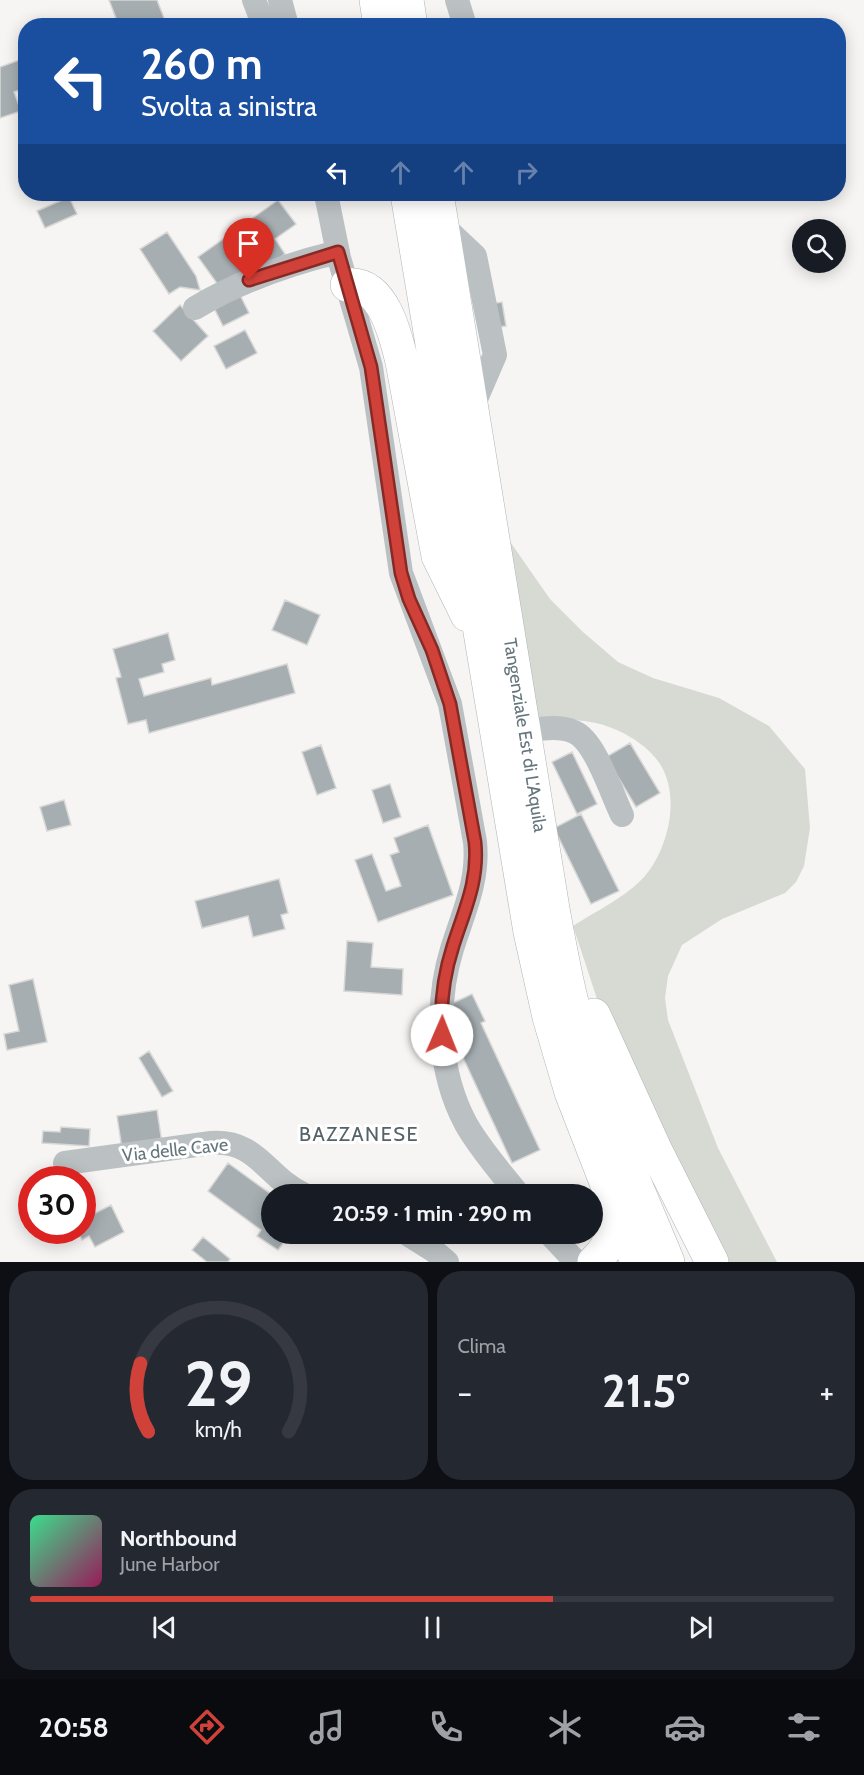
<!DOCTYPE html>
<html lang="it">
<meta charset="utf-8">
<style>
:root{--surface:#171b24;--page:#242831;--text:#f1f3f6;--muted:#9ea1a6;--line:#363941;--accent:#d04139}
body{margin:0;font-family:Cabin,sans-serif;background:var(--page);color:var(--text);height:100vh;display:flex;flex-direction:column;font-size:22px;white-space:nowrap}
*{box-sizing:border-box;margin:0}
p{font-size:20px;color:var(--muted)}
.icon{flex:none;width:33px;height:33px;fill:none;stroke:currentColor;stroke-width:2;stroke-linecap:round;stroke-linejoin:round}
.map{position:relative;height:1262px;overflow:hidden}
.sheet{display:flex;flex-direction:column;gap:9px;padding:9px;background:#0d0f14;flex:1}
.sheet>*{flex:none}
.top-card{position:absolute;left:18px;top:18px;width:828px;height:183px;border-radius:24px;box-shadow:0 3px 15px #0003;background:#1a4fa0;color:#fff;overflow:hidden}
.buttons{position:absolute;left:792px;top:219px;display:grid;gap:12px}
.buttons a{display:grid;place-items:center;width:54px;height:54px;border-radius:50%;background:var(--surface);box-shadow:0 3px 15px #0003;font-size:30px}
.speed{position:absolute;left:18px;top:1166px;display:flex;gap:12px;font-size:30px;font-weight:700;text-align:center}
.speed>*{display:grid;place-content:center;width:78px;height:78px;border-radius:50%;background:var(--surface);box-shadow:0 3px 15px #0003;line-height:1}
.speed .limit{border:9px solid #d22;background:#fff;color:#111}
.pin{position:absolute;display:grid;place-items:center;width:51px;height:51px;color:#fff;margin:-62px -26px;border-radius:50% 50% 50% 0;rotate:-45deg;box-shadow:0 0 6px #0007}
.pin .icon{rotate:45deg}
.me{position:absolute;width:66px;margin:-33px;rotate:1deg;stroke-linejoin:round;filter:drop-shadow(0 0 4px #0008)}
.turn{display:flex;align-items:center;gap:21px;height:126px;padding:0 24px;font-size:27px}
.turn .icon{width:78px;height:78px;stroke-width:2.5}
.turn b{display:block;font-size:42px;line-height:51px}
.lanes{display:flex;align-items:center;height:57px;padding:0 24px;background:#0003;justify-content:center;gap:30px;direction:ltr}
.lanes .off{opacity:.35}
.big{font-size:45px;font-weight:800;line-height:1.1}
.sheet .card{flex:1;display:flex;flex-direction:column;justify-content:center;gap:9px;min-width:0;padding:0 21px;border-radius:24px;background:var(--page)}
.sheet .dial{align-items:center;gap:0}
.dial svg{height:156px;overflow:visible;fill:none;stroke:var(--line);stroke-width:7;stroke-linecap:round;text-anchor:middle}
.dial text{fill:var(--text);stroke:none}
.song{display:flex;align-items:center;gap:18px}
.cover{width:72px;height:72px;border-radius:9px;background:linear-gradient(135deg,hsl(150 70% 55%),hsl(330 70% 35%))}
.played{height:6px;border-radius:3px;background:linear-gradient(90deg,var(--accent) 65%,var(--line) 65%)}
.keys{display:flex;justify-content:space-around;direction:ltr}
.heat{display:flex;justify-content:space-between;align-items:center;font-size:33px;direction:ltr}
.sheet .tiles{flex:1;display:grid;gap:9px;grid-template-columns:1fr 1fr}
.card:last-child{grid-column:span 2}
.trip{position:absolute;left:261px;top:1184px;width:342px;height:60px;border-radius:30px;background:var(--surface);box-shadow:0 3px 15px #0003;font-weight:800;line-height:60px;text-align:center}
.tab-bar{display:flex;height:96px;justify-content:space-around;align-items:center;background:#090b0e;color:var(--muted)}
.tab-bar .icon{width:42px;height:42px}
.tab-bar .active{color:var(--accent)}
.tab-bar b{font-size:27px;color:var(--text)}
.map>svg:first-child{display:block}
.green{fill:#d7dad3}
.building{fill:#a6aeb2;stroke:#d7d7d6;stroke-width:1.5}
.lines{fill:none;stroke-linecap:round;stroke-linejoin:round}
.highway-casing{stroke:#afb4b6;stroke-width:34}
.minor{stroke:#bbc1c3;stroke-width:24}
.highway{stroke:#fff;stroke-width:33}
.route-casing{stroke:#872a25;stroke-width:15}
.route{stroke:#d04139;stroke-width:10}
.labels{text-anchor:middle;dominant-baseline:central;stroke-width:6;stroke-linejoin:round;paint-order:stroke}
.street-label{font-size:18px;fill:#64757b;stroke:#fff}
.neighbourhood-label{font-size:20px;letter-spacing:1.5px;fill:#556267;stroke:#fff}
</style>
<div class="map">
<svg width="864" height="1262" viewBox="0 0 864 1262">
<rect width="100%" height="100%" fill="#f6f5f3"/>
<path class="green" d="M506,536L550,599L583,632L618,662L653,678L719,698L769,726L805,769L810,828L804,866L796,882L785,893L722,919L682,945L668,976L665,998L668,1020L718,1148L777,1262H726L604,1020L573,926C596,911 626,897 645,876C668,849 681,797 660,764C650,748 627,733 609,727C586,718 560,720 536,720Z"/>
<path class="building" d="M109,0H157L167,26H119Z
M25,58L26,88L14,92L21,111L0,118V67Z
M69,197L77,214L45,228L37,211Z
M278,200L296,224L275,239L285,254L259,273L253,266L221,289L198,257Z
M167,232L196,276L200,290L180,287L169,294L140,249Z
M239,293L249,313L223,326L213,306Z
M502,302L506,326L482,329L478,306Z
M180,305L208,336L181,361L153,331Z
M245,330L257,353L226,369L214,346Z
M285,600L320,615L307,645L272,630Z
M168,633L175,660L162,664L164,672L139,679L144,696L211,678L212,685L287,664L295,693L149,733L146,720L128,724L116,678L121,677L113,649Z
M630,743L660,793L636,807L606,757Z
M321,745L336,788L317,795L302,752Z
M572,752L597,804L577,814L552,762Z
M390,784L401,817L383,823L372,790Z
M64,800L71,825L47,831L40,807Z
M581,814L619,891L591,904L554,828Z
M428,825L453,895L378,922L355,860L372,854L386,891L401,886L390,855L399,852L394,838Z
M279,879L288,913L281,915L285,929L253,937L248,916L202,928L195,901Z
M347,941L373,943L371,967L403,969L402,995L344,991Z
M33,979L47,1042L7,1050L4,1034L19,1031L9,985Z
M472,994L485,1021L481,1023L540,1150L512,1163L454,1038L453,1003Z
M149,1051L173,1091L162,1097L139,1058Z
M157,1110L162,1143L122,1149L117,1116Z
M61,1127L90,1129L89,1146L42,1143L43,1131L60,1132Z
M228,1163L272,1195V1233L290,1234L278,1250L257,1236L261,1230L208,1191Z
M111,1205L124,1232L95,1247L89,1236L82,1240L77,1230H82V1220Z
M203,1237L230,1259L228,1262H207L192,1250Z"/>
<g class="lines">
<defs>
<path id="highway" d="M376,0L380,26
M407,0L411,26
M407,194L530,932L549,1017L571,1092L637,1262
M437,194L553,909C561,952 569,997 582,1039C604,1115 638,1189 668,1262
M347,285C383,280 396,336 402,362L438,556L467,615
M594,1015L656,1151L712,1262
M594,1262C613,1245 614,1228 613,1204"/>
</defs>
<use href="#highway" class="highway-casing"/>
<path class="minor" d="M254,0L264,26
M280,0L287,26
M457,0L465,26
M326,194L339,258L371,367L401,573L450,704L475,842C479,881 463,913 452,949C435,1004 438,1072 466,1124C480,1149 500,1171 518,1194
M442,225L475,256L495,355L473,406
M195,308C240,281 288,264 338,252
M524,731C540,729 559,725 574,732C595,740 612,795 622,815
M65,1163L211,1143C258,1140 265,1176 303,1194
M406,1233L433,1250L447,1262
M549,1233L576,1262"/>
<use href="#highway" class="highway"/>
</g>
<g class="lines">
<defs>
<path id="route" d="M249,280L338,252L371,367L401,573L409,599L432,650L450,704L475,842C479,881 464,911 453,946C444,974 440,1006 442,1035"/>
</defs>
<use href="#route" class="route-casing"/>
<use href="#route" class="route"/>
</g>
<g class="labels">
<g class="street-label">
<text transform="translate(525 735) rotate(81)">Tangenziale Est di L'Aquila</text>
<text transform="translate(175 1150) rotate(-6)">Via delle Cave</text>
</g>
<g class="neighbourhood-label">
<text x="359" y="1134">BAZZANESE</text>
</g>
</g>
</svg>
<div class="buttons">
<a><svg class="icon" aria-label="search" viewBox="0 0 24 24"><circle cx="10" cy="10" r="6"/><path d="M15 15l6 6"/></svg></a>
</div>
<div class="speed"><div class="limit">30</div></div>
<div class="pin" style="left:249px;top:280px;background:#d93025"><svg class="icon" aria-label="arrive" viewBox="0 0 24 24"><path d="M6 21V4h12l-3 4 3 4H6"/></svg></div>
<svg class="me" style="left:442px;top:1035px" viewBox="-20 -20 40 40"><circle r="19" fill="#fff"/><path d="M0-13L10 11 0 6-10 11z" fill="#d04139"/></svg>
<div class="trip">20:59 · 1 min · 290 m</div>
<div class="top-card">
<div class="turn"><svg class="icon" aria-label="left" viewBox="0 0 24 24"><path d="M17 20v-9H6M10 6l-5 5 5 5"/></svg><div><b>260 m</b>Svolta a sinistra</div></div>
<div class="lanes"><svg class="icon" aria-label="left" viewBox="0 0 24 24"><path d="M17 20v-9H6M10 6l-5 5 5 5"/></svg><svg class="icon off" aria-label="ahead" viewBox="0 0 24 24"><path d="M12 20V5M6 11l6-6 6 6"/></svg><svg class="icon off" aria-label="ahead" viewBox="0 0 24 24"><path d="M12 20V5M6 11l6-6 6 6"/></svg><svg class="icon off" aria-label="right" viewBox="0 0 24 24"><path d="M7 20v-9h11M14 6l5 5-5 5"/></svg></div>
</div>
</div>
<section class="sheet">
<div class="tiles">
<div class="card dial"><svg viewBox="0 0 100 80">
<path d="M14 69A42 42 0 1 1 86 69"/>
<path d="M14 69A42 42 0 0 1 10 34" stroke="#d04139"/>
<text x="50" y="56" font-size="32" font-weight="700">29</text>
<text x="50" y="72" font-size="11">km/h</text>
</svg></div>
<div class="card"><p>Clima</p>
<div class="heat"><a>−</a><b class="big">21.5°</b><a>+</a></div>
</div>
<div class="card">
<div class="song"><i class="cover"></i><div><b>Northbound</b><p>June Harbor</p></div></div>
<div class="played"></div>
<div class="keys"><svg class="icon" aria-label="previous" viewBox="0 0 24 24"><path d="M18 5L8 12l10 7zM5 5v14"/></svg><svg class="icon" aria-label="pause" viewBox="0 0 24 24"><path d="M8 5v14M16 5v14"/></svg><svg class="icon" aria-label="next" viewBox="0 0 24 24"><path d="M6 5l10 7-10 7zM19 5v14"/></svg></div>
</div>
</div>
</section>
<nav class="tab-bar">
<b>20:58</b>
<svg class="icon active" aria-label="directions" viewBox="0 0 24 24"><path d="M12 3l9 9-9 9-9-9zM9 14v-3h6M13 9l2 2-2 2"/></svg>
<svg class="icon" aria-label="music" viewBox="0 0 24 24"><path d="M9 18V5l10-2v13"/><circle cx="6" cy="18" r="3"/><circle cx="16" cy="16" r="3"/></svg>
<svg class="icon" aria-label="phone" viewBox="0 0 24 24"><path d="M5 4h4l2 5-3 2q2 4 5 5l2-3 5 2v4C11 20 4 13 5 4z"/></svg>
<svg class="icon" aria-label="climate" viewBox="0 0 24 24"><path d="M12 3v18M4 7l16 10M4 17L20 7"/></svg>
<svg class="icon" aria-label="car" viewBox="0 0 24 24"><path d="M5 17H2v-5l4-1 3-4h7l3 4 3 1v5h-3M9 17h6M6 11h13"/><circle cx="7" cy="17" r="2"/><circle cx="17" cy="17" r="2"/></svg>
<svg class="icon" aria-label="filters" viewBox="0 0 24 24"><path d="M4 7h16M4 17h16"/><circle cx="9" cy="7" r="2"/><circle cx="15" cy="17" r="2"/></svg>
</nav>
